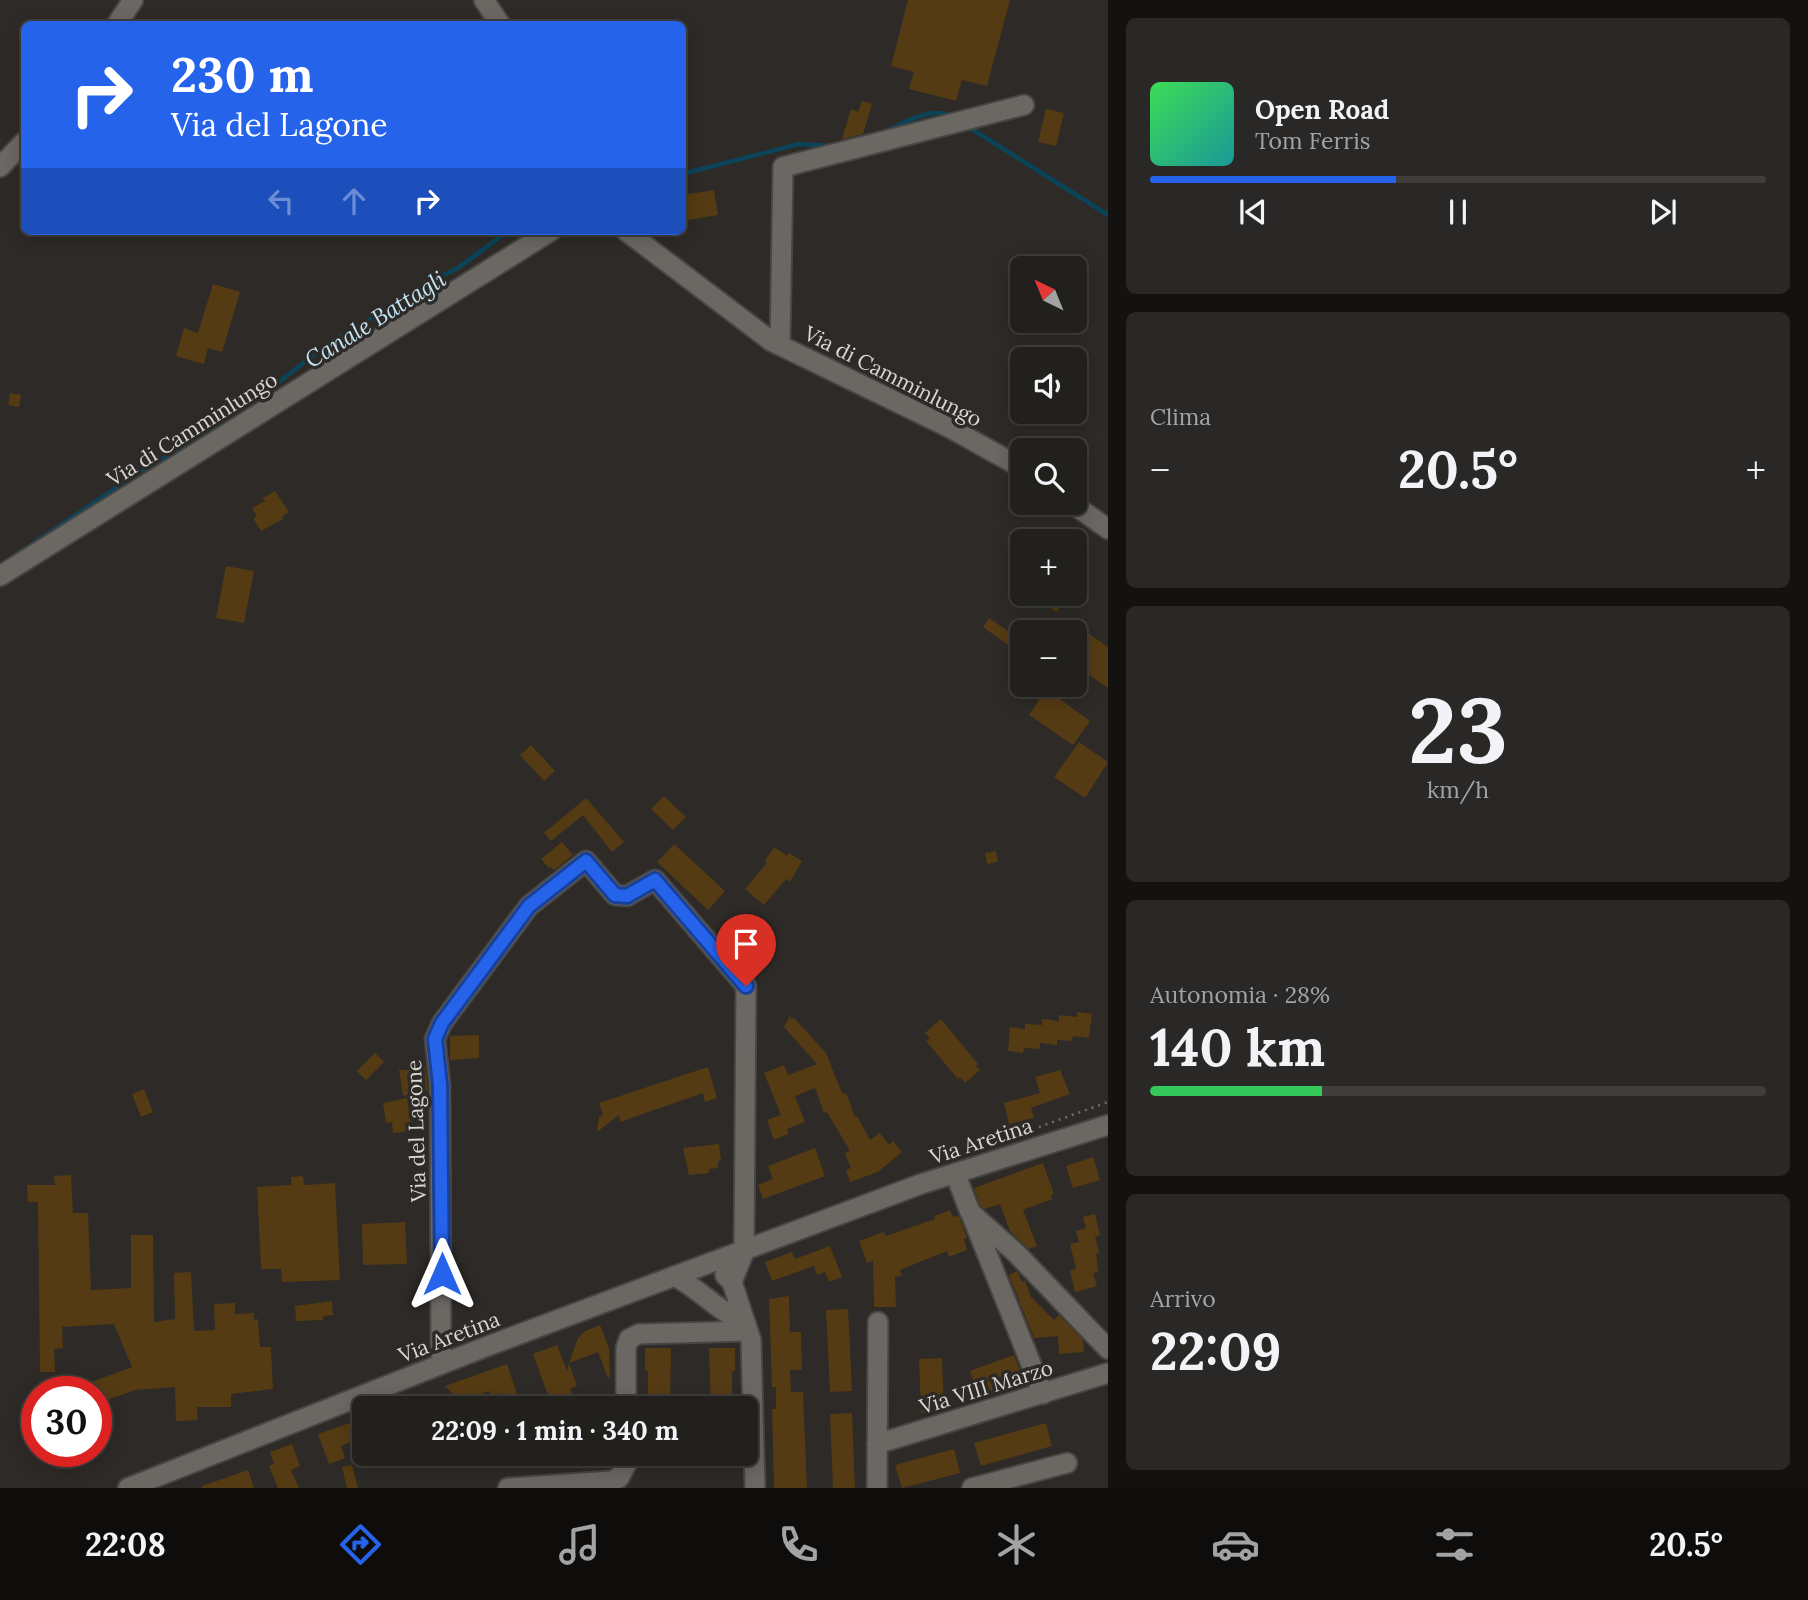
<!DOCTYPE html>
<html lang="it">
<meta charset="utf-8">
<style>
:root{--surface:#22201d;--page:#2a2826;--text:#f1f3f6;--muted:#a2a3a4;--line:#3f3e3b;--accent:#2563eb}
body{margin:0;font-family:Lora,serif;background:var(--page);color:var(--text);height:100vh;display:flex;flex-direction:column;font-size:26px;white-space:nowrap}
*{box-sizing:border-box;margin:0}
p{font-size:23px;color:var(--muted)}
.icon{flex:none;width:38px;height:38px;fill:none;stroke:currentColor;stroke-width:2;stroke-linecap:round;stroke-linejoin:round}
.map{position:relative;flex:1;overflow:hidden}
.sheet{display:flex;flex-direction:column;gap:18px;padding:18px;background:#131210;width:700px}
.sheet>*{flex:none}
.guide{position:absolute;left:21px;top:21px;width:665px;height:214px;border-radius:10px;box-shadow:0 4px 18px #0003,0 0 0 2px var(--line);background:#2563eb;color:#fff;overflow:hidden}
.needle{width:46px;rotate:317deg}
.tools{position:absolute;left:1010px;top:256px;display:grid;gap:14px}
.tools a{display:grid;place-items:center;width:77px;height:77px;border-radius:10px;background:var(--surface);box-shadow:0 4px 18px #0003,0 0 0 2px var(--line);font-size:35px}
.speed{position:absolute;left:21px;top:1376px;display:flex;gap:14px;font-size:35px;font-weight:700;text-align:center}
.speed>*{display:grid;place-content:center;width:91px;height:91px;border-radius:50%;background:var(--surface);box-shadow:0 4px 18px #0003,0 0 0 2px var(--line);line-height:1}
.speed .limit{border:10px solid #d22;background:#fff;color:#111}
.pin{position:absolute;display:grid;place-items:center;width:60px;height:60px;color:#fff;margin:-72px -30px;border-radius:50% 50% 50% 0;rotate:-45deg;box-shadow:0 0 7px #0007}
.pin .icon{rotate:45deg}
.me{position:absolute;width:77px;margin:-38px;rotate:0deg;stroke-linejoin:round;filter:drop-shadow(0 0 5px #0008)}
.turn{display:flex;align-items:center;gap:24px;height:147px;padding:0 35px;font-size:32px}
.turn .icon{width:91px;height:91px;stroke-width:2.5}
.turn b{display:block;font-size:49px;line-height:60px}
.lanes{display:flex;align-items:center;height:66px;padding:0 35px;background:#0003;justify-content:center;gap:35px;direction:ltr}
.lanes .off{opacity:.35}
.big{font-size:52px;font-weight:700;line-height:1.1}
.sheet .widget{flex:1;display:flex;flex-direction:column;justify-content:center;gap:10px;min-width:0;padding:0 24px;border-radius:10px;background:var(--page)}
.sheet .dial{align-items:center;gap:0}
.dial b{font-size:91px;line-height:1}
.song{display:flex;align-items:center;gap:21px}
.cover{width:84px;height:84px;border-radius:10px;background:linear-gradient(135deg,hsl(130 70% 55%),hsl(180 70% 35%))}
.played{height:7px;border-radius:4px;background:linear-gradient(90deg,var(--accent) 40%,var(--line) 40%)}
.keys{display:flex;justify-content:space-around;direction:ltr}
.heat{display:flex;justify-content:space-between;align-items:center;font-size:38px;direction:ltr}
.charge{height:10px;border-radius:5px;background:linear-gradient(90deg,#34c759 28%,var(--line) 0)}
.trip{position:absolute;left:352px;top:1396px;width:406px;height:70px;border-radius:10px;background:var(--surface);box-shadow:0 4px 18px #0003,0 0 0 2px var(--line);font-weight:700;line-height:70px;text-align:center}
.tabs{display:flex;height:112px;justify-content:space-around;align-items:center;background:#0e0d0c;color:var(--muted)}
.tabs .icon{width:49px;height:49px}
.tabs .on{color:var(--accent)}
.tabs b{font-size:32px;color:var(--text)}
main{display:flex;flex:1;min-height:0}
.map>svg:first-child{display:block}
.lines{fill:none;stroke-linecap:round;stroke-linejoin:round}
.stream{stroke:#0b4459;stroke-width:4.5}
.building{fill:#553b13}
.minor-casing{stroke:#484643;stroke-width:23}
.path{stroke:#706e6b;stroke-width:2.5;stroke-dasharray:2 5;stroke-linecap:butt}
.minor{stroke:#6b6864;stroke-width:19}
.route-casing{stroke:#184099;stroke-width:18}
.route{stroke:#2563eb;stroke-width:12}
.labels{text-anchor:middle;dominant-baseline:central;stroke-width:7;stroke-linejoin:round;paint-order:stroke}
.street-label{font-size:21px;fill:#d8d7d5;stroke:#2d2a27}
.water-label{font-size:23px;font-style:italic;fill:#c1e5f6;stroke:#2d2a27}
</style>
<main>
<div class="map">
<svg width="1108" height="1488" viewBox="0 0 1108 1488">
<rect width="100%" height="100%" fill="#2d2a27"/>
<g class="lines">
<path class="stream" d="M967,126L1108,215
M886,131C904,123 931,106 950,116
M682,174L799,144L831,146
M243,410L329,343L393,306L423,285L458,268L508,231
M10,559L143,470L219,426"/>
</g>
<path class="building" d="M908,0H1010L987,86L962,80L956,101L909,89L914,72L891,66Z
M862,101L872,104L863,134L842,139L851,109L858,112Z
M1046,109L1064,113L1056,146L1038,142Z
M714,190L718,215L682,221V195Z
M213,284L240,292L222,352L208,348L204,364L176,356L184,328L198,333Z
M10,393L21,395L19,407L8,405Z
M275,491L289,512L282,516L283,519L261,531L253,518L257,516L252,508L265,501L263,498Z
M226,566L254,571L244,623L216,618Z
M1031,593H1070L1056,612Z
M989,618L1018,638L1011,647L983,627Z
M1088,633L1108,647V688L1074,665V652Z
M1042,684H1062L1054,695L1090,721L1073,745L1029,715L1039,700L1034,697Z
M1079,742L1108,762L1085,798L1054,777Z
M531,745L555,771L544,781L520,755Z
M664,796L686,817L673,830L651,809Z
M586,798L624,842L612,852L583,815L551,841L544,833Z
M562,842L573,855L554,870L551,867L549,868L541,859Z
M674,844L725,891L708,910L657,862Z
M774,847L787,856L789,853L802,861L790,882L786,879L764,905L745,889L767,863L765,861Z
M996,851L998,862L987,864L985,853Z
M730,923L750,945L739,955L719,932Z
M1077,1012L1092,1014L1089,1038L1073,1036L1072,1041L1057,1040V1045L1040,1043V1049L1024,1048L1023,1053L1008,1051L1010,1027L1025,1029V1024L1042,1025V1019L1059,1021V1015L1077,1017Z
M790,1016L792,1019L794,1018L826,1053L839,1086L843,1094L846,1093L855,1117L857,1116L870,1140L880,1133L889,1145L893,1141L902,1152L878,1172L850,1182L846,1170L851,1168L845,1153L850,1151L827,1112L824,1113L815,1088L795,1096L805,1122L787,1129L788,1134L774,1140L767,1120L781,1115L764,1073L784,1065L788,1075L817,1064L784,1027Z
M941,1019L978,1064L976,1066L980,1070L965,1083L960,1077L958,1079L926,1041L930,1038L925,1033Z
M479,1035V1058L450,1060V1036Z
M375,1053L384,1062L366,1080L357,1071Z
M425,1063L428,1091L403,1096L399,1070H410Z
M708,1067L717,1098L705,1102L703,1093L620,1122L619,1115L597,1132L599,1117L603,1114L599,1103Z
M1060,1070L1070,1094L1031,1108L1034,1118L1009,1124L1004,1103L1040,1093L1035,1077Z
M144,1089L153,1112L141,1117L132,1094Z
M407,1098L412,1131L393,1133L392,1122L386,1123L383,1103Z
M719,1144L721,1161H718V1168L709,1169V1173L689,1175L683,1148Z
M815,1148L825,1176L763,1199L758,1185L773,1179L768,1166Z
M1093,1157L1100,1180L1073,1188L1066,1166Z
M1043,1163L1054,1194L1051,1195L1052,1199L1023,1210L1037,1246L1029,1249L1010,1231L1000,1204L985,1209L980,1205L974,1188Z
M71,1175L73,1213H88L91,1290L131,1288V1235H153L154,1322L175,1319L174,1273L191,1272L194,1331L215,1330L214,1304L235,1303V1314L254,1313V1320L258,1319L260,1347H271L273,1389L231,1394V1407H197L198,1420L176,1421L175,1387L135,1390L96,1404V1391L70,1390L132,1367L114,1324L62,1327L63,1348L54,1349L55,1372H40L38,1202H28L27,1185H55L54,1176Z
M303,1176L304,1185L335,1183L340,1280L282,1282L281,1269H261L257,1187L291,1185V1177Z
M950,1210L953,1217L958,1216L960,1219L967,1238L964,1239L967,1250L949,1257L947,1251L900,1270L902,1276L895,1277L896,1307H874L873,1261L867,1263L859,1241L884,1232L886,1236L935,1219L934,1216Z
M1095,1214L1100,1235L1095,1236L1099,1253H1096L1098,1272L1093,1273L1097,1286L1075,1292L1070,1271L1076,1269L1070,1244L1079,1242L1076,1231L1086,1228L1083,1217Z
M405,1222L407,1264L363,1265L362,1224Z
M830,1246L842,1277L829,1282L825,1272L817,1275L814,1266L772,1281L765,1262L792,1252L795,1259Z
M1017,1271L1022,1282L1025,1281L1031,1297L1054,1320L1059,1315L1083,1340L1084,1352L1059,1354L1058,1336L1034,1338L1009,1275Z
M789,1296L790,1332H801L802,1370H790L791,1392H803L807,1488H774L772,1409H776V1387H772L769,1299Z
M332,1301L333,1315L323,1316V1320L296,1321L295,1306Z
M848,1309L852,1391L830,1392L826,1310Z
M600,1325L609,1348L610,1377L608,1378L598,1352L569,1363L578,1338L585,1331Z
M557,1345L567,1371L569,1363L577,1386L570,1389L578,1409H553L533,1354Z
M645,1348H671L670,1409H648V1371H645Z
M709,1348H735V1371H732V1409H711Z
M1014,1355L1025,1382L980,1398L970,1371Z
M942,1358L944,1411L921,1413L919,1359Z
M507,1364L522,1409H510L507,1402L503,1403L500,1393L491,1396L489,1391L441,1409H387L419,1396L422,1404L452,1393L445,1386Z
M852,1413L855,1488H833L830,1414Z
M364,1418V1437L341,1446L345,1458L329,1464L318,1434Z
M1046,1423L1052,1446L981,1466L974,1443Z
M292,1444L300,1466L291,1470L299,1488H278L269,1466L274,1464L270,1452Z
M954,1449L960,1473L902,1488L895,1465Z
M352,1465L358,1488H347L342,1467Z
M248,1470L254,1488H202V1486Z"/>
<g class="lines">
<defs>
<path id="minor" d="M484,0L500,24
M117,24L133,0
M0,167L24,142
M626,231L771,341L950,428L1022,468
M780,345L783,167L1024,105
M1070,502L1108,529
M0,576L551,231
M955,1173L970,1212L1017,1254L1108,1349
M972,1216L1043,1394
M725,1275L732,1282L751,1340L755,1488
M674,1276C700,1289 719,1312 746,1324
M441,1364L440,1085L435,1039L442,1023L529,906L586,861L615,895L627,896L655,880L746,986L744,1252L732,1282
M626,1409V1348L629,1339L639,1334L748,1331
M877,1444L1108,1373
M128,1488L485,1347L921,1184L1108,1125
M508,1488L611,1481L619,1478L626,1465V1454
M877,1488L878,1322
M972,1488L1067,1463"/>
</defs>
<use href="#minor" class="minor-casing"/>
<path class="path" d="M1006,1139L1108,1102"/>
<use href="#minor" class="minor"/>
</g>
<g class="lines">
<defs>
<path id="route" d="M442,1274L440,1085L435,1039L442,1023L529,906L586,861L615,895L627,896L655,880L746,986"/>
</defs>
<use href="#route" class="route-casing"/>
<use href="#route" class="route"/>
</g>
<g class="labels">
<g class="street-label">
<text transform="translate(893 376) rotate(27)">Via di Camminlungo</text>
<text transform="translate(192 429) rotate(-32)">Via di Camminlungo</text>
<text transform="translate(416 1131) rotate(-92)">Via del Lagone</text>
<text transform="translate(981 1141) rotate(-18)">Via Aretina</text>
<text transform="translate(449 1337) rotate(-21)">Via Aretina</text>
<text transform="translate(986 1387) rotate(-17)">Via VIII Marzo</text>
</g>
<g class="water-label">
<text transform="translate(375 319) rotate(-32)">Canale Battagli</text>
</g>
</g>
</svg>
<div class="tools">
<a><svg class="needle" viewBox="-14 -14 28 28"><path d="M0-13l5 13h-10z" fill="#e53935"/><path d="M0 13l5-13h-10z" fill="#a2a3a4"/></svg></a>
<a><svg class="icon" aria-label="sound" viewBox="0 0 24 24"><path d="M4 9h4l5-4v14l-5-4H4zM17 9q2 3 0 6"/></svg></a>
<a><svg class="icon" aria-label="search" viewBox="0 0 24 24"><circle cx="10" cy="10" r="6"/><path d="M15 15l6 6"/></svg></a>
<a>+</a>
<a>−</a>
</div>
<div class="speed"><div class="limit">30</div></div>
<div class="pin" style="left:746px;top:986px;background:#d93025"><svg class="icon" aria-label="arrive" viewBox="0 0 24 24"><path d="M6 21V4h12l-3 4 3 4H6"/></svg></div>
<svg class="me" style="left:442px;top:1274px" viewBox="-20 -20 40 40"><path d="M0-17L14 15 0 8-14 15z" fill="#2563eb" stroke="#fff" stroke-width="4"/></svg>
<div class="trip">22:09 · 1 min · 340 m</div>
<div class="guide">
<div class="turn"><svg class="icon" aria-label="right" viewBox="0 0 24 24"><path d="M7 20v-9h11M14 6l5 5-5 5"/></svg><div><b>230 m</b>Via del Lagone</div></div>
<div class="lanes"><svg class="icon off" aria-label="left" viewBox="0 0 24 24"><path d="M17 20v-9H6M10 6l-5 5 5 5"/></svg><svg class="icon off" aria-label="ahead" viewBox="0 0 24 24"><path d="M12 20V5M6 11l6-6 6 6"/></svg><svg class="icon" aria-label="right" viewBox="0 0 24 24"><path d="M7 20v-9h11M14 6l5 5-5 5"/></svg></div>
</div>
</div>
<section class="sheet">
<div class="widget">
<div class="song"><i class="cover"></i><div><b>Open Road</b><p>Tom Ferris</p></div></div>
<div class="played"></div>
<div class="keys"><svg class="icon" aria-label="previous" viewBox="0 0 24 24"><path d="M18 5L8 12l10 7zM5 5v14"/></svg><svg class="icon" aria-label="pause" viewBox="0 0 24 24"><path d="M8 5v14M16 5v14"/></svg><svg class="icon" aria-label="next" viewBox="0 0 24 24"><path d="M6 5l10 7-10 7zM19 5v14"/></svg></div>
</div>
<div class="widget"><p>Clima</p>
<div class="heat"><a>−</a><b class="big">20.5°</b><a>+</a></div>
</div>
<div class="widget dial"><b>23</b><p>km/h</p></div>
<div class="widget"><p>Autonomia · 28%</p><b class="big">140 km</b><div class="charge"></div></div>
<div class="widget"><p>Arrivo</p><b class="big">22:09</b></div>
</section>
</main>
<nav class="tabs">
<b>22:08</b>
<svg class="icon on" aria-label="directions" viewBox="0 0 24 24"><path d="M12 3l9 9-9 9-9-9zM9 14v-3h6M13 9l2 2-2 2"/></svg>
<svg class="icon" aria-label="music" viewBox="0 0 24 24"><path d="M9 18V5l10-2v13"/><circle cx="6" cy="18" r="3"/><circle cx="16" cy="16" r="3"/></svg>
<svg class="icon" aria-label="phone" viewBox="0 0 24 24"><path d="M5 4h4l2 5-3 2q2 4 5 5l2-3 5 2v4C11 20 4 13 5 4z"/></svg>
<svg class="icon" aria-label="climate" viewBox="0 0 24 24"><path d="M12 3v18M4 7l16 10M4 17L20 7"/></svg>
<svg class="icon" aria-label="car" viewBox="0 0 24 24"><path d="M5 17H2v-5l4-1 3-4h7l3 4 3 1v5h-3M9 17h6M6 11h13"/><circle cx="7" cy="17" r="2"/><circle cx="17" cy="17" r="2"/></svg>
<svg class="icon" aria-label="filters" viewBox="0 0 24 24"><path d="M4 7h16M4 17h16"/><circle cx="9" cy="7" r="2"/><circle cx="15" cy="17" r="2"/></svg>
<b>20.5°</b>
</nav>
